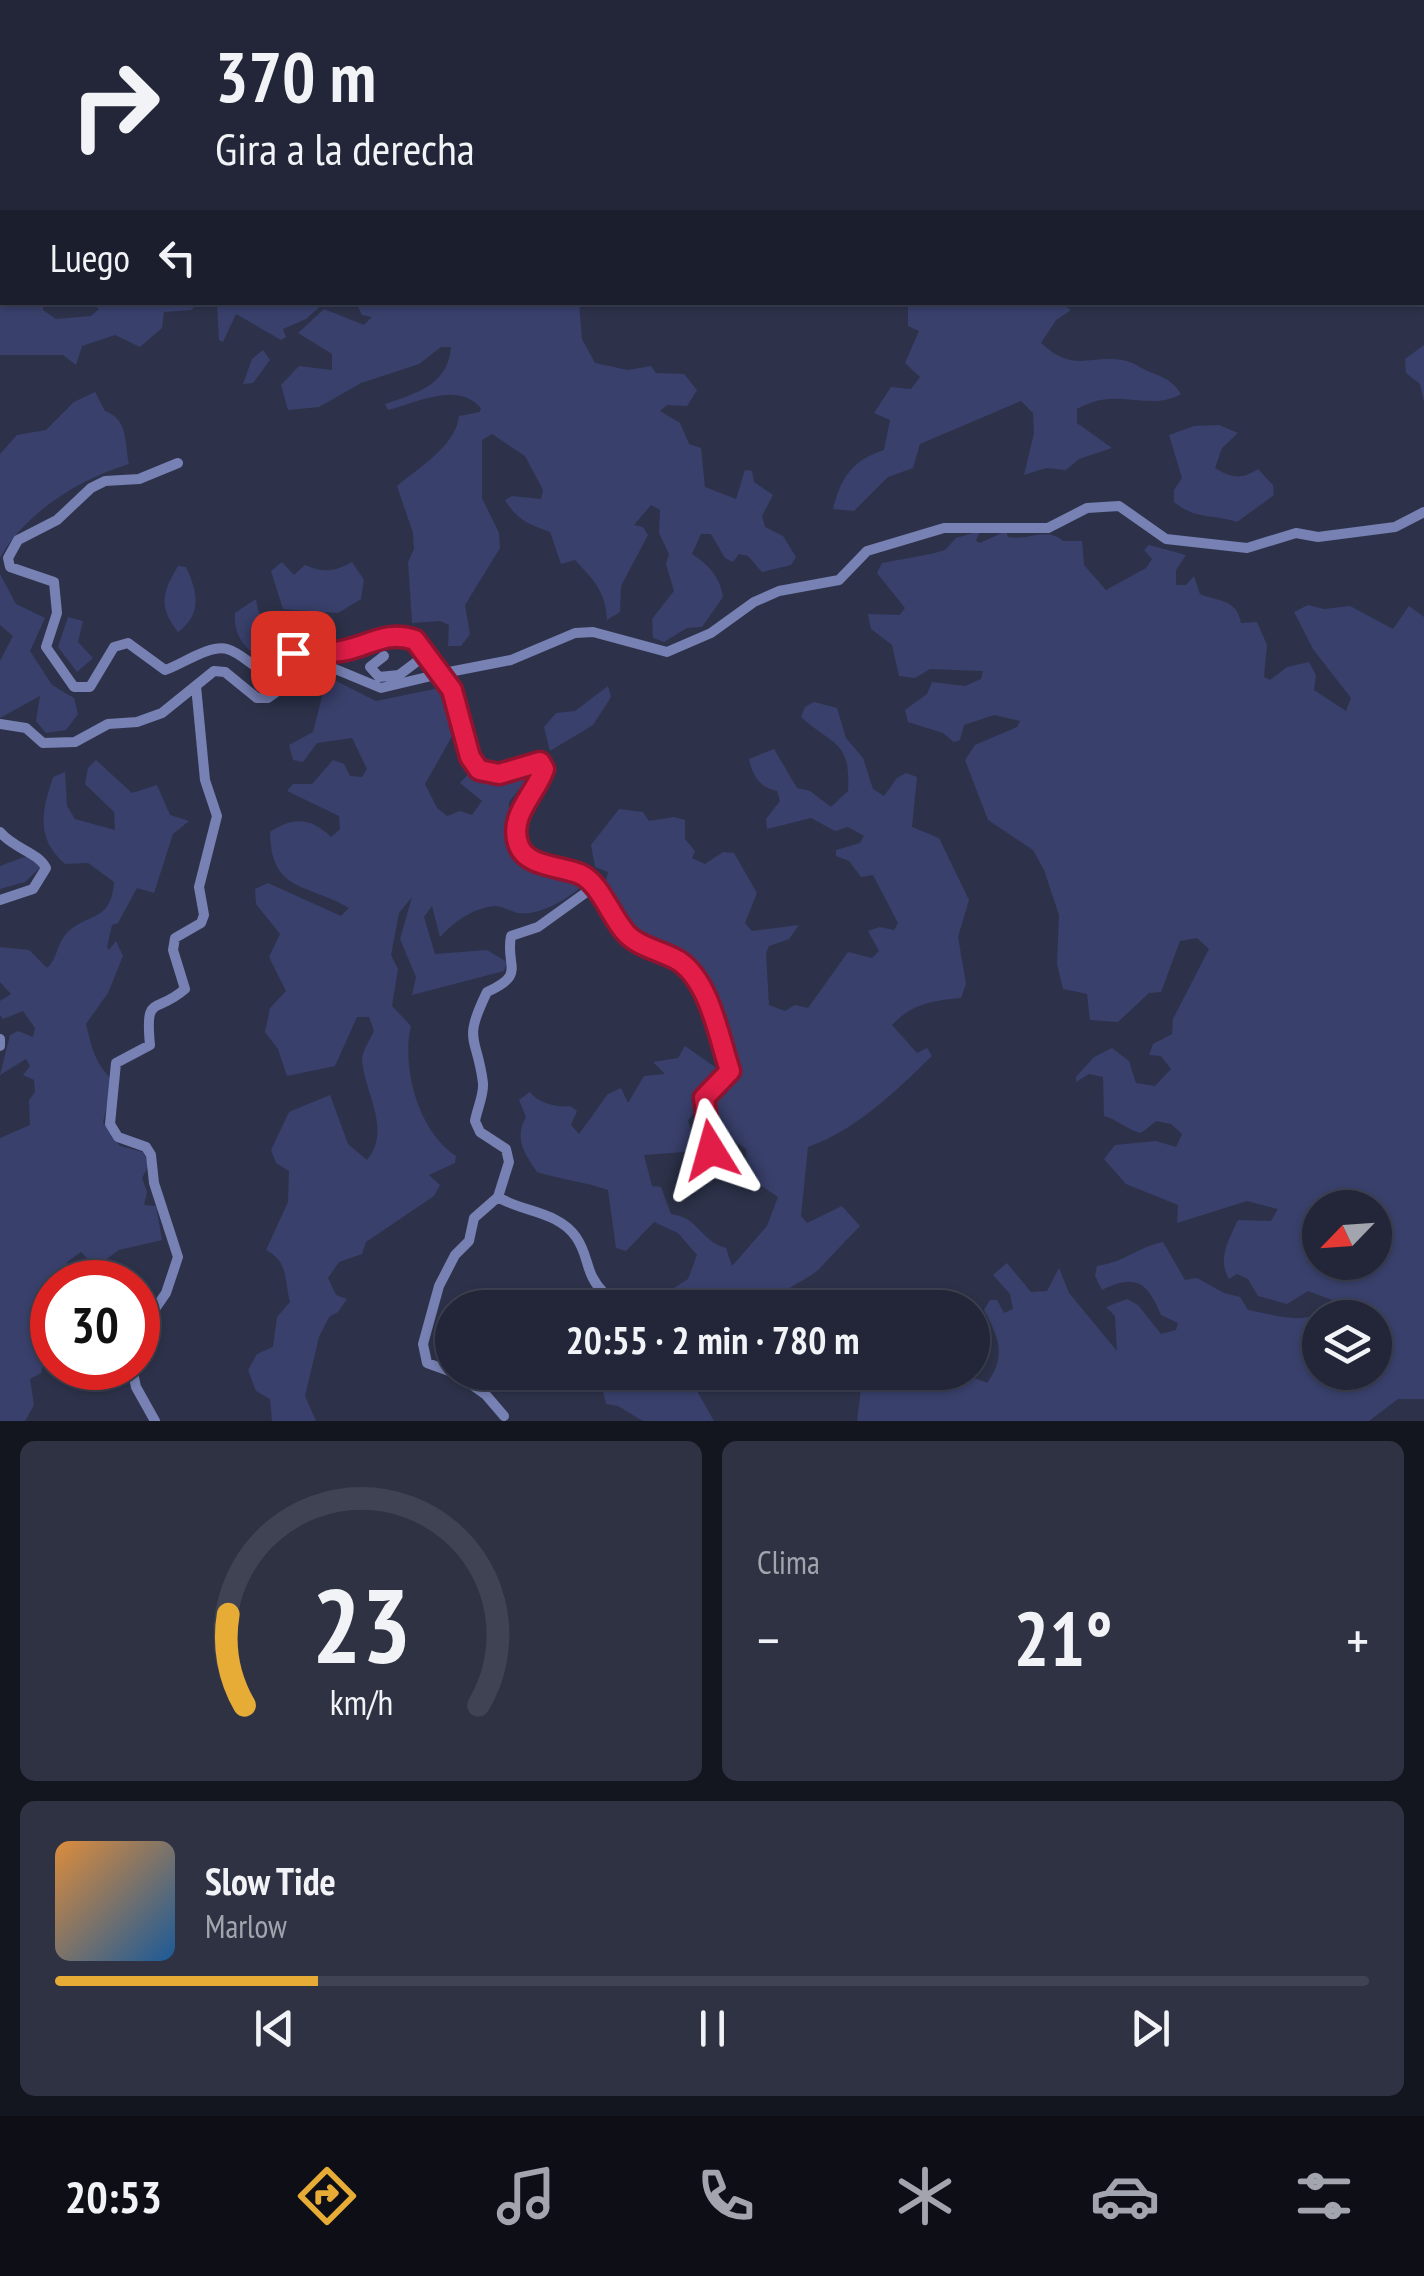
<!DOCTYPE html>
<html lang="es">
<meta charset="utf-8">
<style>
:root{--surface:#222638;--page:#2e3243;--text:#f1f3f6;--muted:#a2a5ae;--line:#3f4353;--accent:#e6ac36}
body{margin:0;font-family:"PT Sans Narrow",sans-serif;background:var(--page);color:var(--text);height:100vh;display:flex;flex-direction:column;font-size:38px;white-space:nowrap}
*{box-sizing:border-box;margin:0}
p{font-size:32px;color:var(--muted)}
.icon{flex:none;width:55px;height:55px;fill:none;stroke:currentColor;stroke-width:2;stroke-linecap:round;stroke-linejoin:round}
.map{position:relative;height:1421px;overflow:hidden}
.details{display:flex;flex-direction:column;gap:20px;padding:20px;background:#13151f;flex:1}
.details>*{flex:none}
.hud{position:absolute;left:0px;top:0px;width:1425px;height:305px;box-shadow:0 2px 8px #0004,0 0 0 2px var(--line);background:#222638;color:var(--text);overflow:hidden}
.needle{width:65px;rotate:245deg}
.fabs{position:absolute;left:1302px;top:1190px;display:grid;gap:20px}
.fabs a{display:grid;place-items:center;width:90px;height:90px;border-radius:50%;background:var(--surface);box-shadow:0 2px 8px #0004,0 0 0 2px var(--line);font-size:50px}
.speed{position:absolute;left:30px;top:1260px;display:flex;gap:20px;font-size:50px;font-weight:700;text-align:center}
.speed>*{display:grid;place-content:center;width:130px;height:130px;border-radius:50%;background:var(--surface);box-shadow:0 2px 8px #0004,0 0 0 2px var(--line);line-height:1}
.speed .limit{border:15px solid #d22;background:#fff;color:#111}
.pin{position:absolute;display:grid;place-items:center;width:85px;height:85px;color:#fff;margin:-42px;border-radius:20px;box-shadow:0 5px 15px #0006}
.me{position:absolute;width:110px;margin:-55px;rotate:352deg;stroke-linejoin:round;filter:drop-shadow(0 0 8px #0008)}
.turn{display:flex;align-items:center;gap:35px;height:210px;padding:0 50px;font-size:45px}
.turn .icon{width:130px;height:130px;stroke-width:2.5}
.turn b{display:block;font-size:70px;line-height:85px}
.then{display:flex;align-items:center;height:95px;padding:0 50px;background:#0003;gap:20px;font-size:38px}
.big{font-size:75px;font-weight:600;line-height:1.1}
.details .widget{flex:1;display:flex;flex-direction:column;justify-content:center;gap:15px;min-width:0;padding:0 35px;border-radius:15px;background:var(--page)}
.details .dial{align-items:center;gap:0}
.dial svg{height:260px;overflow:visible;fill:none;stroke:var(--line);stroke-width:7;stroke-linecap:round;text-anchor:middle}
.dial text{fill:var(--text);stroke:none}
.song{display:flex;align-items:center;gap:30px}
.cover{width:120px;height:120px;border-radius:15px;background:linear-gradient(135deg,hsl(30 70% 55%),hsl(210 70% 35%))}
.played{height:10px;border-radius:5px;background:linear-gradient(90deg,var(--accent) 20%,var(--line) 20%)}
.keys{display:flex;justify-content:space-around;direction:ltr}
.heat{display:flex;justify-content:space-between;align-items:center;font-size:55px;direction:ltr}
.details .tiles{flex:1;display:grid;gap:20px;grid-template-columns:1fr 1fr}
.widget:last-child{grid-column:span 2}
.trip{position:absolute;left:435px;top:1290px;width:555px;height:100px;border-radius:50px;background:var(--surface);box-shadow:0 2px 8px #0004,0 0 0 2px var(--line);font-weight:600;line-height:100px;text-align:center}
.tab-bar{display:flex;height:160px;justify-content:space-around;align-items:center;background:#0e0f16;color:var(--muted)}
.tab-bar .icon{width:70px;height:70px}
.tab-bar .active{color:var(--accent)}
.tab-bar b{font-size:45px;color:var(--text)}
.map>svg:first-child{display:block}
.green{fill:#39406b;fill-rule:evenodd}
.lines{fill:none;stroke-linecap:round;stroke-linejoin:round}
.minor{stroke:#7781b3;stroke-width:10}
.route-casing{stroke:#92132f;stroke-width:25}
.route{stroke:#e11d48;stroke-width:18}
</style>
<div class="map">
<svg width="1424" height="1421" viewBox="0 0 1424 1421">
<rect width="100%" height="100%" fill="#2d324a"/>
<path class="green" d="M0,0L13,2H2V302L43,303V310L56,319L91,316L99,309L91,303H199L191,310L164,312L162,328L140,347L115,335L82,346L76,365L63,355H0Z
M348,0H609L347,2Z
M746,0H1034L1035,2H747Z
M217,303V302L324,303L306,319L283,329L286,337L281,340L236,314L223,342L219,340Z
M356,303H579L582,339L595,363L628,370L651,366L656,373L684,374L697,390L687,406L667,405L660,411L680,423L689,444L701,448L705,487L736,499L745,470L752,471L754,482L773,495L762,516L765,527L783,536L796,557L791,565L762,572L748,556L739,554L733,562L725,558L711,534H701L692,554C709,565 720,577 723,597L702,627L687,628L664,642L653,638L652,619L674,591L666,564L669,554L659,533L660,510L651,505L634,525L643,527L648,535L621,586L620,612L607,620C606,592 594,580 575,560L561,564L550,532C529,524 518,521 505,500L512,496L541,499L543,490L525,456L492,434L482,440V498L499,533L500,548L465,605L470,634L461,646H448L449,625L440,621L412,623L408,562L414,549L413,533L397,486C418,468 456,446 459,416L480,412L481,408C457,381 419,402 388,410L385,404C417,393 448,385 451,347H441L419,364L361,383L319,407L288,410L281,385L299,366L332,370V354L298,333L324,309L364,325L372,317L362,315Z
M908,303H1060L1071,310L1056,320L1041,343C1074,373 1087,355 1122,360C1134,362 1140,368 1150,372C1165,378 1172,380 1181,394C1148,413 1119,385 1077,409V423L1112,448L1079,459L1066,470L1046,468L1024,475L1034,433L1033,413L1021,401L920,444L913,468L888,477L854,511L833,509C841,478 852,460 884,450L890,420L874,413L891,387L911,389L920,377L905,363L919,331L908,326Z
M1424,345V402L1420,384L1406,373L1405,359Z
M263,350L270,360L253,383L243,384L252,359Z
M95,392L105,411C129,420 124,442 129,464C79,479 25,513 0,558V454L17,435L46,430L74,402Z
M1219,425L1238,433L1222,448L1215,468C1231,478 1242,480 1258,469L1273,485L1274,495L1237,522C1213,514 1196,520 1174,502V490L1182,478L1169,435L1194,426Z
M980,531L976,541L980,543L1006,531L1008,537C1029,541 1046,526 1063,541H1082L1084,565L1106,590L1146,568L1152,559L1144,550L1149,545L1186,555L1176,570V585H1186L1194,576L1200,594C1219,602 1237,599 1241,623L1257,622L1267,645L1264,677L1270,680L1287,667L1309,662L1316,675L1314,690L1346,711L1351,698L1313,649L1294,612L1308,605L1324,609L1350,606L1393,629L1409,606L1424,617V1399H1398L1369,1421H857L863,1373L896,1378L905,1391C936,1368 950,1368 987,1383C1007,1356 999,1338 984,1310L990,1300H997L1004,1313L1013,1309L1010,1294L993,1275L1007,1263L1031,1292L1047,1291L1059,1268L1069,1293L1117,1351L1115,1316L1106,1307L1127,1299L1138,1305L1161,1334L1176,1330L1178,1323L1161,1315C1148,1283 1136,1273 1102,1290L1095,1276L1097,1266C1128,1261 1135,1248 1163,1242L1185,1280L1197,1278L1224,1293L1240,1297L1248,1310C1277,1315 1314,1330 1332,1300L1308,1291L1287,1304L1258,1296L1248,1279L1237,1274L1229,1279C1217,1259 1229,1239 1238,1220L1271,1221L1278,1209L1247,1201L1177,1223L1178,1205L1126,1184L1104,1159L1115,1145L1156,1141L1176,1147L1182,1134L1171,1124L1156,1121L1141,1133C1129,1131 1117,1119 1104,1116L1103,1077L1089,1074L1076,1082V1077L1094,1057L1112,1048L1129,1061L1136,1083L1155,1086L1171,1069L1161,1056L1149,1055L1153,1044L1172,1034L1173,1019L1209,949L1197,938L1180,941L1161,992L1149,993L1118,1022L1090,1020L1087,994L1063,989L1057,964L1059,915L1044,870L1033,850L988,820L965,760L975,745L1017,727L1020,721L994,715L964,725L960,740L954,742L943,733L908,722L905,710L927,694L932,682L965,686L981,679L983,671L930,669L915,678L899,676L892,645L871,629L868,614L900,615L905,608L877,573L882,563L931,554L945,550L956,538ZM1320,1208H1375V1262H1320ZM1320,1318H1375V1372H1320Z
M282,562L294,575L305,565C323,573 334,572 352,562L364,580L361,599L338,613L283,609L271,571Z
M178,566L186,567C198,593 202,614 178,632C158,606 162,593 178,566Z
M0,574L16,604L45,618L30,651L52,685L74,698L78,714L66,730L46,733L36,721L40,696L0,718V661L13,636L0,625Z
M256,599C259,622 273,639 274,662C249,656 233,639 235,613Z
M68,617L83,621L78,642L93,658L77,672L58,647Z
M336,681L376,701L444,687L455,731L425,784L437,808L447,816L460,811L472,815L482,801L460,783L471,771L493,780L536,768L509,802V848L518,863L560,879L575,877L583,885C568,899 540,916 518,913C511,912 503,906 496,906C474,907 454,922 440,937L432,906L424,917L435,954L487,950L507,962L504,971L412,995L416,977L400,939L412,897L399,913L391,955L398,969L392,1006L411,1026C401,1068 419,1133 456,1156L455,1163L429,1175L440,1185L434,1196L366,1242L362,1254L339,1262L328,1278L336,1295L347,1299L338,1312L329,1317L319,1337L305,1396L316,1421H272L270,1399L256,1391L248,1370L257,1354L273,1347L277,1317L290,1302C284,1280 289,1262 266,1250L288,1202L289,1171L276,1163L271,1150L289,1112L330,1095L348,1144L367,1160C392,1129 365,1095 362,1060C362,1051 370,1040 374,1031L369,1017H357L335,1066L287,1076L278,1049L265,1032L270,1008L286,991L269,957L280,934L256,904L255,889L268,883L341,916L349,908C307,883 271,893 270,832C293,816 312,818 331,837L340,829L339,816L287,791L293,784H312L333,760L344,764L350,776L362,777L367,769L352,738L317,743L303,762L293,760L289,745L313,732L325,685Z
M608,686L611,697L593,725L550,751L544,727L556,713L575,711Z
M814,702L837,708L846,738L863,758L873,789L884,796L897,778L906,773L917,777L912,827L939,838L969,900L958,937L966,984L961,998C935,1000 911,1004 892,1025L917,1053L927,1048L932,1056C896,1091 856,1130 808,1147L801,1216L807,1223L842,1206L860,1226C847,1239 834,1253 821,1267C806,1283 785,1283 774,1307H654L657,1299L688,1279L697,1255L678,1233L654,1222L626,1251L616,1248L608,1190C585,1182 560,1179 537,1172C524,1153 514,1139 526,1117L519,1100L530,1092C537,1103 558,1108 570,1106L577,1111L571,1125L579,1134L608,1094L621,1088L628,1103L644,1076L665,1074L653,1062L678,1058L685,1046L722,1072L696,1090L695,1111L688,1121L691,1129L699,1125L698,1137L707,1157L694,1163L685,1152L644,1155L652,1186L661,1187L671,1214C700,1218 700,1241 726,1248L732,1266L767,1226L778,1197L747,1176L746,1149L725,1134H710C706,1104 714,1096 735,1076L708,989L688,960L633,930L605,884L608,872L595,867L591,845L619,809L643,812L649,821L674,817L685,820V839L695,851L692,858L705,864L723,852L734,853L757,893L745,923L752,931L799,925L789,939L769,946L766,953L769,1005L785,1011L795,1005L808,1008L848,952L872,958L879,951L868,931L880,927L894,930L898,923L873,875L861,877L849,861L836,856V850L860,843L864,836L848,827L835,831L811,818L767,829L766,819L780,801L777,791C759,787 753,776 749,759L774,749L797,788L810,791L831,807L848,791C851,740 833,746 801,717L805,707Z
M96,760L132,793L157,785L170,815L189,821L173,834L154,893L137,888L118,923L112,925L107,947L109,950L116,941L123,956L108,993L86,1024C91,1045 95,1065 113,1080L103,1122L120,1146L143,1152L149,1165L142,1178L147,1192L144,1205L156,1206L162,1240L119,1250L105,1260L87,1258L81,1252L67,1262L73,1282H52V1329L41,1373L30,1379L34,1405L25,1421H0V1138L30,1125L29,1100L35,1092L34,1080L23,1075L30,1066L26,1059L0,1075L10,1035L18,1031L33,1037L35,1028L23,1011L3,1019L0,1015V1001L11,994L0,982V947L29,950L47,968C58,959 56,944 67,933C88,912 111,923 114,882L88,863L65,864C35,838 42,811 53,777L65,772L67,806L75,819L115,830L114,812L85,784L88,768Z
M27,856L42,866L25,882L0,889V866Z
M655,1373H708L693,1384L714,1421H643L618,1406L606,1404L603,1391L614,1382L651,1388Z"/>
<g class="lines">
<path class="minor" d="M178,463L139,479L105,481L91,488L57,520L18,540L8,558L10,567L54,582L57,613L46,647L74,687H90L114,647L128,643L165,670C181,665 210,644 227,649C247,655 255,674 278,673L304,647L344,650L387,634L404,635L415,640L444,673L511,660L575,633L593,632L667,652L711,633L754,602L779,591L839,580L867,551L944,528H1048L1087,508L1119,506L1166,539L1247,548L1296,533L1318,537L1395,527L1424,512
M384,656L370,667L379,677L399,675L427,654
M0,724L26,728L43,743L75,742L108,724L137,722L162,713L214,671L225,672L257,698H268L310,668L323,664L381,688L444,673C456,698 465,755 479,770L499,774L540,762L544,769C535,798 512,812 519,846L530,859L582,875L588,891L538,927L511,936C505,967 527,974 487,992C462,1043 477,1035 483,1083C484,1095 477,1109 475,1121L480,1132L506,1149L509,1162L498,1197L474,1218L469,1241L455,1255L439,1286L423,1344L427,1363L452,1372
M0,832C14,849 38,852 46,868L33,889L0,900
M588,883L599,890L630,937L682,963L701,989L730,1071L704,1098L711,1150
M0,1039V1046
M498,1197C521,1212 558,1211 576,1237C590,1257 584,1273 604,1293H630
M138,1347L146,1322L166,1293L178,1257L154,1183L151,1155L146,1147L118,1137L110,1124L116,1063L150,1045C145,993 155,1015 185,989L173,950L175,938L201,923L204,915L199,887L217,816L205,780L196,686
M132,1368L136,1387L155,1421
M454,1372L486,1395L504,1416"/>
</g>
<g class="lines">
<defs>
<path id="route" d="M293,653C307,644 315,651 331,652C362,652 383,628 415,640L452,690L470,757L479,770L499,774L540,762L544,769C536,794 507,816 519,846C527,867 562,866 580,874C600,883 610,915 625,932C637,947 663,951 679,961C710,982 719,1038 730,1071L704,1098L711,1150"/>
</defs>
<use href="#route" class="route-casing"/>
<use href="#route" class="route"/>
</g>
</svg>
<div class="fabs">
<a><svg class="needle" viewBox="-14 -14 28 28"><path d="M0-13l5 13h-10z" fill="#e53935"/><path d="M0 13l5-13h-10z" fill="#a2a5ae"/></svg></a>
<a><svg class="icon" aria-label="layers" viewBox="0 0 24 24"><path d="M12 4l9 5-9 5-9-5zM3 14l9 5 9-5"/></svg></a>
</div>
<div class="speed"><div class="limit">30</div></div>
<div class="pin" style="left:293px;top:653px;background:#d93025"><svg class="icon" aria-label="arrive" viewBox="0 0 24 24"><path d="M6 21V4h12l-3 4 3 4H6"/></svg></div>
<svg class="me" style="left:711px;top:1150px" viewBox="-20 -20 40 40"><path d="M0-17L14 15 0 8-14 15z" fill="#e11d48" stroke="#fff" stroke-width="4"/></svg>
<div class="trip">20:55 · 2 min · 780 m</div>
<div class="hud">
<div class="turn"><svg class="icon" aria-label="right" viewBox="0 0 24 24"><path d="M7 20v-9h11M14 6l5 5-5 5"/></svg><div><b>370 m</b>Gira a la derecha</div></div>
<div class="then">Luego<svg class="icon" aria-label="left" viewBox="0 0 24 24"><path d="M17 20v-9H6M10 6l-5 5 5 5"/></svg></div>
</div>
</div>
<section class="details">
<div class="tiles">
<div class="widget dial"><svg viewBox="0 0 100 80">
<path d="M14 69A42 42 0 1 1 86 69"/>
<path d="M14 69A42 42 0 0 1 9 41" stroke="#e6ac36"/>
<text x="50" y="56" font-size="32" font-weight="700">23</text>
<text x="50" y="72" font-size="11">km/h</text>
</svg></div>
<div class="widget"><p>Clima</p>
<div class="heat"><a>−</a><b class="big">21°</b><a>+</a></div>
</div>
<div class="widget">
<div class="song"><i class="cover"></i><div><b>Slow Tide</b><p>Marlow</p></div></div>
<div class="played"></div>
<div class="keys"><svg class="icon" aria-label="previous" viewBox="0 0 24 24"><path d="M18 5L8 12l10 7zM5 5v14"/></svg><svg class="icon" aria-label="pause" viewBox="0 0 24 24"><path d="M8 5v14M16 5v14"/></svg><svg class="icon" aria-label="next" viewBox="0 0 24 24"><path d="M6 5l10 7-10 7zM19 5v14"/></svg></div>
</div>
</div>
</section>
<nav class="tab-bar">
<b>20:53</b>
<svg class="icon active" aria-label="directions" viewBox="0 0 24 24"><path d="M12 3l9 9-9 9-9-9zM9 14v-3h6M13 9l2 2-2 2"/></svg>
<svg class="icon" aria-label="music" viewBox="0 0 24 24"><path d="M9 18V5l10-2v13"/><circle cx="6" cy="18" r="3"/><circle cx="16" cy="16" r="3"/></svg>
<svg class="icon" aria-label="phone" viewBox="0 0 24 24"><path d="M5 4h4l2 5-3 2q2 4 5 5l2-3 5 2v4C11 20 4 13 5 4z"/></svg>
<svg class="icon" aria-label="climate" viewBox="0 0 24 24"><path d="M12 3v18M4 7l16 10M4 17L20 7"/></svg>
<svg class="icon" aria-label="car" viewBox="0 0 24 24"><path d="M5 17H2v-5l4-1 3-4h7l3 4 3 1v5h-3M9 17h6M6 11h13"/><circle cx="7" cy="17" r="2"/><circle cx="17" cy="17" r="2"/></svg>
<svg class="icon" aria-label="filters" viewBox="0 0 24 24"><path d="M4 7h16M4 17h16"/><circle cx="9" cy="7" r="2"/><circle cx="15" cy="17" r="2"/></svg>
</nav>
